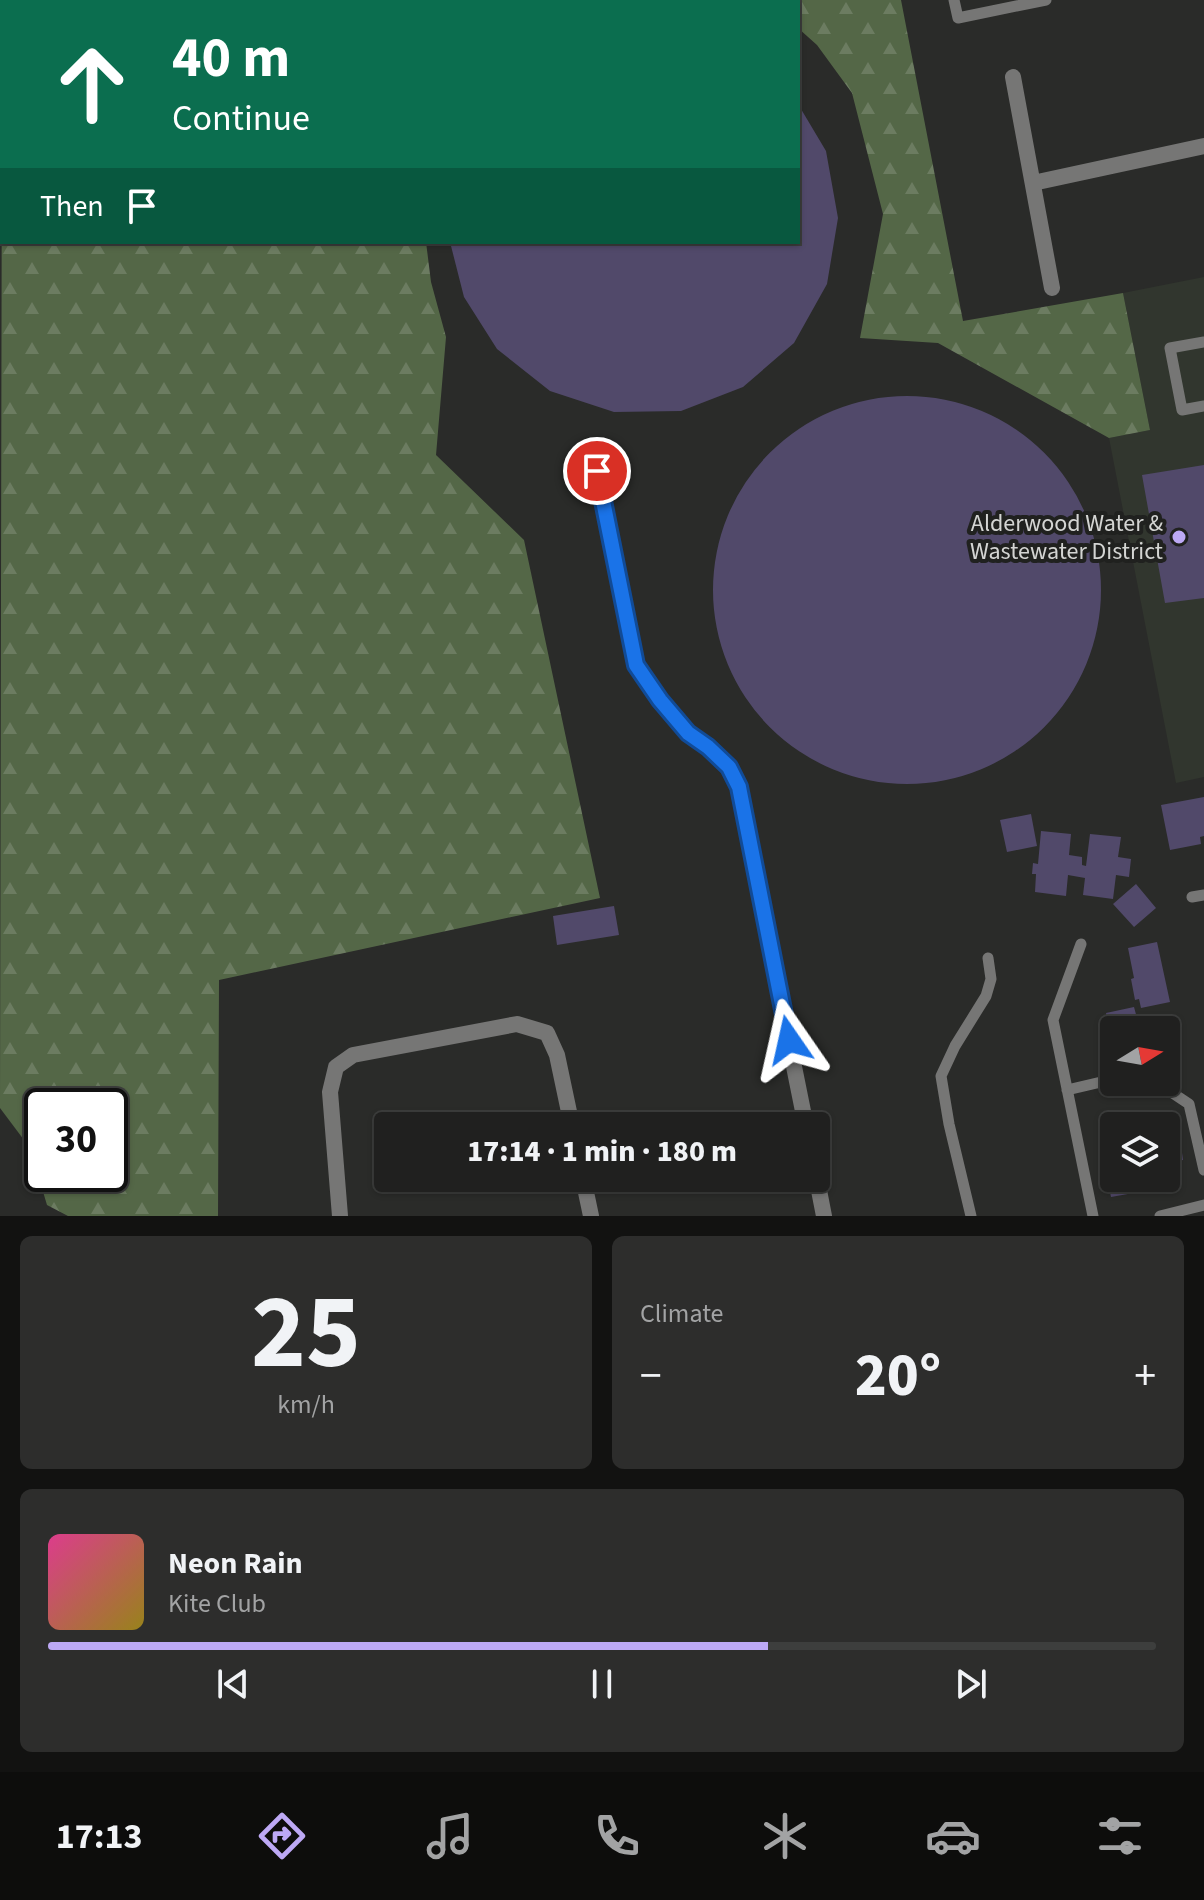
<!DOCTYPE html>
<meta charset="utf-8">
<style>
:root{--surface:#20201f;--page:#2d2d2c;--text:#f1f3f6;--muted:#a2a3a4;--line:#3d3e3d;--accent:#bda9f5}
body{margin:0;font-family:"Source Sans 3",sans-serif;background:var(--page);color:var(--text);height:100vh;display:flex;flex-direction:column;font-size:30px;white-space:nowrap}
*{box-sizing:border-box;margin:0}
p{font-size:26px;color:var(--muted)}
.icon{flex:none;width:44px;height:44px;fill:none;stroke:currentColor;stroke-width:2;stroke-linecap:round;stroke-linejoin:round}
.map{position:relative;height:1216px;overflow:hidden}
.side{display:flex;flex-direction:column;gap:20px;padding:20px;background:#121211;flex:1}
.side>*{flex:none}
.top-card{position:absolute;left:0px;top:0px;width:800px;height:244px;box-shadow:0 2px 6px #0004,0 0 0 2px var(--line);background:#0b6e4f;color:#fff;overflow:hidden}
.needle{width:52px;rotate:79deg}
.controls{position:absolute;left:1100px;top:1016px;display:grid;gap:16px}
.controls a{display:grid;place-items:center;width:80px;height:80px;border-radius:8px;background:var(--surface);box-shadow:0 2px 6px #0004,0 0 0 2px var(--line);font-size:40px}
.speed{position:absolute;left:24px;top:1088px;display:flex;gap:16px;font-size:40px;font-weight:700;text-align:center}
.speed>*{display:grid;place-content:center;width:104px;height:104px;border-radius:50%;background:var(--surface);box-shadow:0 2px 6px #0004,0 0 0 2px var(--line);line-height:1}
.speed .limit{border:4px solid #111;border-radius:12px;background:#fff;color:#111}
.pin{position:absolute;display:grid;place-items:center;width:68px;height:68px;color:#fff;margin:-34px;border:4px solid #fff;border-radius:50%;box-shadow:0 2px 8px #0007}
.me{position:absolute;width:88px;margin:-44px;rotate:349deg;stroke-linejoin:round;filter:drop-shadow(0 0 6px #0008)}
.turn{display:flex;align-items:center;gap:28px;height:168px;padding:0 40px;font-size:36px}
.turn .icon{width:104px;height:104px;stroke-width:2.5}
.turn b{display:block;font-size:56px;line-height:68px}
.then{display:flex;align-items:center;height:76px;padding:0 40px;background:#0003;gap:16px;font-size:30px}
.big{font-size:60px;font-weight:800;line-height:1.1}
.side .card{flex:1;display:flex;flex-direction:column;justify-content:center;gap:12px;min-width:0;padding:0 28px;border-radius:12px;background:var(--page)}
.side .dial{align-items:center;gap:0}
.dial b{font-size:104px;line-height:1}
.song{display:flex;align-items:center;gap:24px}
.cover{width:96px;height:96px;border-radius:12px;background:linear-gradient(135deg,hsl(330 70% 55%),hsl(50 70% 35%))}
.played{height:8px;border-radius:4px;background:linear-gradient(90deg,var(--accent) 65%,var(--line) 65%)}
.keys{display:flex;justify-content:space-around;direction:ltr}
.heat{display:flex;justify-content:space-between;align-items:center;font-size:44px;direction:ltr}
.side .tiles{flex:1;display:grid;gap:20px;grid-template-columns:1fr 1fr}
.card:last-child{grid-column:span 2}
.trip{position:absolute;left:374px;top:1112px;width:456px;height:80px;border-radius:8px;background:var(--surface);box-shadow:0 2px 6px #0004,0 0 0 2px var(--line);font-weight:800;line-height:80px;text-align:center}
.menu{display:flex;height:128px;justify-content:space-around;align-items:center;background:#0d0d0c;color:var(--muted)}
.menu .icon{width:56px;height:56px}
.menu .current{color:var(--accent)}
.menu b{font-size:36px;color:var(--text)}
.map>svg:first-child{display:block}
.built{fill:#31362e}
.forest{fill:url(#forest-firs);fill-rule:evenodd}
.building{fill:#51496a}
.lines{fill:none;stroke-linecap:round;stroke-linejoin:round}
.lane{stroke:#767675;stroke-width:11}
.street{stroke:#767675;stroke-width:16}
.route-casing{stroke:#114b97;stroke-width:20}
.route{stroke:#1a73e8;stroke-width:14}
.poi-dot{fill:#bda9f5;stroke:#20211f;stroke-width:3}
.labels{text-anchor:middle;dominant-baseline:central;stroke-width:8;stroke-linejoin:round;paint-order:stroke}
.poi-label{font-size:24px;fill:#d4d5d3;stroke:#20211f;text-anchor:end}
</style>
<div class="map">
<svg width="1204" height="1216" viewBox="0 0 1204 1216">
<defs>
<pattern id="forest-firs" width="22" height="20" patternUnits="userSpaceOnUse" patternTransform="scale(2)"><rect width="22" height="20" fill="#546747"/><path d="M5 1l3.5 6h-7zM16 11l3.5 6h-7z" fill="#6c7c61"/></pattern>
</defs>
<rect width="100%" height="100%" fill="#2a2b29"/>
<path class="built" d="M1204,277V777L1176,783L1109,438L1150,430L1123,293Z"/>
<path class="forest" d="M25,0H232L235,2H25Z
M358,0H608L349,2Z
M747,0H901L963,321L1123,293L1150,430L1109,438L938,343L860,338L883,214L852,93L817,45L798,28V2Z
M2,75V242H426L431,282L446,337L436,455L524,540L600,898L219,980L218,1216H68L47,1205L30,1148L0,1108ZM110,1106V1174H42V1106Z"/>
<path class="building" d="M798,104L826,151L838,218L827,284L794,343L743,387L681,411L614,412L550,391L497,349L464,297L450,242H798Z
M713 590a194 194 0 1 1 388 0a194 194 0 1 1-388 0Z
M1204,465V598L1165,603L1142,475Z
M1204,797V836L1200,837L1201,844L1170,850L1161,805Z
M1031,814L1037,846L1007,852L1000,820Z
M1041,831L1071,834L1069,855L1082,857V865L1086,866L1090,834L1121,837L1118,857L1131,859L1129,877L1116,875L1113,899L1083,895L1085,878L1068,875L1066,896L1035,892L1036,874H1032L1033,863L1038,864Z
M1136,884L1156,908L1134,927L1113,904Z
M614,906L619,935L557,945L553,916Z
M1157,942L1170,1002L1141,1008L1139,999L1135,1000L1131,979L1134,978L1128,948Z
M1134,1007L1137,1018L1148,1016L1151,1030H1114L1113,1046L1106,1013Z
M1179,1131L1183,1160L1166,1163V1133Z
M1114,1145V1178H1153L1156,1189L1111,1197L1101,1148Z"/>
<g class="lines">
<path class="lane" d="M954,0L958,18L1046,0
M1204,342L1170,348L1182,410L1204,406
M597,471L636,665L660,700L688,733L708,747L729,767L739,787L760,898
M1192,897L1204,895
M1081,944L1053,1020L1093,1216
M1143,1082L1165,1088L1189,1104L1204,1170
M1067,1090L1114,1079
M971,1216L949,1124L941,1076L955,1046L986,996L991,979L988,958
M1160,1216L1204,1205"/>
<path class="street" d="M1013,77L1052,288
M1033,183L1204,146
M760,898L806,1126
M816,1175L824,1216
M583,1178L591,1216
M340,1216L330,1092L336,1067L353,1055L517,1024L547,1033L557,1055L572,1126"/>
</g>
<g class="lines">
<defs>
<path id="route" d="M597,471L636,665L660,700L688,733L708,747L729,767L739,787L789,1040"/>
</defs>
<use href="#route" class="route-casing"/>
<use href="#route" class="route"/>
</g>
<circle class="poi-dot" cx="1179" cy="537" r="8"/>
<g class="labels">
<g class="poi-label">
<text x="1163" y="523">Alderwood Water &amp;<tspan x="1163" dy="28">Wastewater District</tspan></text>
</g>
</g>
</svg>
<div class="controls">
<a><svg class="needle" viewBox="-14 -14 28 28"><path d="M0-13l5 13h-10z" fill="#e53935"/><path d="M0 13l5-13h-10z" fill="#a2a3a4"/></svg></a>
<a><svg class="icon" aria-label="layers" viewBox="0 0 24 24"><path d="M12 4l9 5-9 5-9-5zM3 14l9 5 9-5"/></svg></a>
</div>
<div class="speed"><div class="limit">30</div></div>
<div class="pin" style="left:597px;top:471px;background:#d93025"><svg class="icon" aria-label="arrive" viewBox="0 0 24 24"><path d="M6 21V4h12l-3 4 3 4H6"/></svg></div>
<svg class="me" style="left:789px;top:1040px" viewBox="-20 -20 40 40"><path d="M0-17L14 15 0 8-14 15z" fill="#1a73e8" stroke="#fff" stroke-width="4"/></svg>
<div class="trip">17:14 · 1 min · 180 m</div>
<div class="top-card">
<div class="turn"><svg class="icon" aria-label="ahead" viewBox="0 0 24 24"><path d="M12 20V5M6 11l6-6 6 6"/></svg><div><b>40 m</b>Continue</div></div>
<div class="then">Then<svg class="icon" aria-label="arrive" viewBox="0 0 24 24"><path d="M6 21V4h12l-3 4 3 4H6"/></svg></div>
</div>
</div>
<section class="side">
<div class="tiles">
<div class="card dial"><b>25</b><p>km/h</p></div>
<div class="card"><p>Climate</p>
<div class="heat"><a>−</a><b class="big">20°</b><a>+</a></div>
</div>
<div class="card">
<div class="song"><i class="cover"></i><div><b>Neon Rain</b><p>Kite Club</p></div></div>
<div class="played"></div>
<div class="keys"><svg class="icon" aria-label="previous" viewBox="0 0 24 24"><path d="M18 5L8 12l10 7zM5 5v14"/></svg><svg class="icon" aria-label="pause" viewBox="0 0 24 24"><path d="M8 5v14M16 5v14"/></svg><svg class="icon" aria-label="next" viewBox="0 0 24 24"><path d="M6 5l10 7-10 7zM19 5v14"/></svg></div>
</div>
</div>
</section>
<nav class="menu">
<b>17:13</b>
<svg class="icon current" aria-label="directions" viewBox="0 0 24 24"><path d="M12 3l9 9-9 9-9-9zM9 14v-3h6M13 9l2 2-2 2"/></svg>
<svg class="icon" aria-label="music" viewBox="0 0 24 24"><path d="M9 18V5l10-2v13"/><circle cx="6" cy="18" r="3"/><circle cx="16" cy="16" r="3"/></svg>
<svg class="icon" aria-label="phone" viewBox="0 0 24 24"><path d="M5 4h4l2 5-3 2q2 4 5 5l2-3 5 2v4C11 20 4 13 5 4z"/></svg>
<svg class="icon" aria-label="climate" viewBox="0 0 24 24"><path d="M12 3v18M4 7l16 10M4 17L20 7"/></svg>
<svg class="icon" aria-label="car" viewBox="0 0 24 24"><path d="M5 17H2v-5l4-1 3-4h7l3 4 3 1v5h-3M9 17h6M6 11h13"/><circle cx="7" cy="17" r="2"/><circle cx="17" cy="17" r="2"/></svg>
<svg class="icon" aria-label="filters" viewBox="0 0 24 24"><path d="M4 7h16M4 17h16"/><circle cx="9" cy="7" r="2"/><circle cx="15" cy="17" r="2"/></svg>
</nav>
